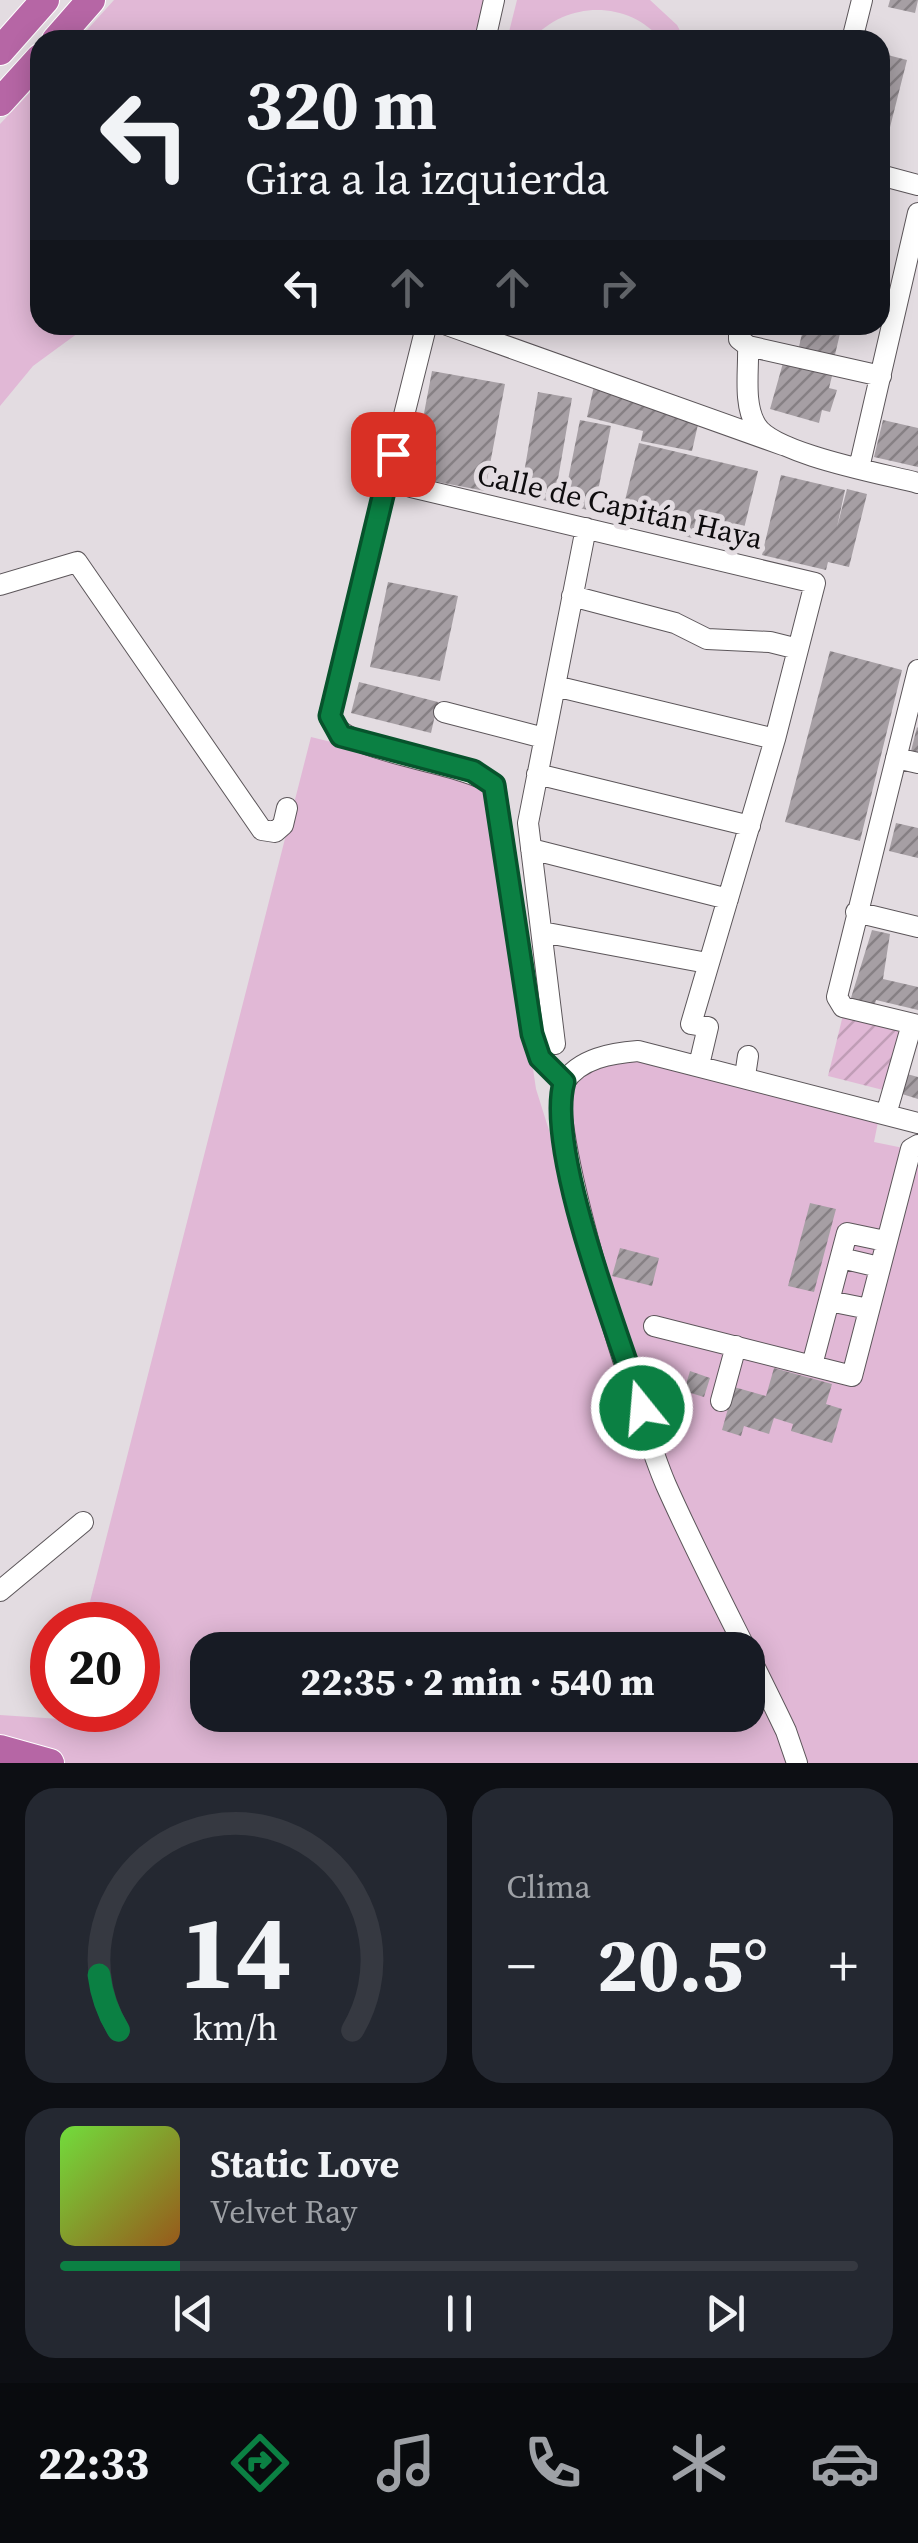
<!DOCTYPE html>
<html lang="es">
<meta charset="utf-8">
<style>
:root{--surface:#171b24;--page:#242831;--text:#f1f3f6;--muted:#9ea1a6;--line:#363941;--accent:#0b8043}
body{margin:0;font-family:"Source Serif 4",serif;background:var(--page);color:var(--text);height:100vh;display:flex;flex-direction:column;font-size:38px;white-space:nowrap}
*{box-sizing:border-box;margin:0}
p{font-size:32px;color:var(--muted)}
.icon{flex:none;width:55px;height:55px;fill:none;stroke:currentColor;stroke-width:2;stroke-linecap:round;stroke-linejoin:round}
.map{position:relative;height:1763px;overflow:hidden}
.panel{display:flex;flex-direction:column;gap:25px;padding:25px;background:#0d0f14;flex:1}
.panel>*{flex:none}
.hud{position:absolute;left:30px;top:30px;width:860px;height:305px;border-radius:30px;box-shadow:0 5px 25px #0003;background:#171b24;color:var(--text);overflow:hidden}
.speed{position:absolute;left:30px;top:1602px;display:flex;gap:20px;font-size:50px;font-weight:700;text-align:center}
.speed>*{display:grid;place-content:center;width:130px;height:130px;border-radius:50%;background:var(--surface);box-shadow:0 5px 25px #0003;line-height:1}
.speed .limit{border:15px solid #d22;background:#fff;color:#111}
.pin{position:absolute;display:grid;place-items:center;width:85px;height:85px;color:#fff;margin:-42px;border-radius:20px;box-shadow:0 5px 15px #0006}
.me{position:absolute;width:110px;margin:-55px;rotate:343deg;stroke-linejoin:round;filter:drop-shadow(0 0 8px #0008)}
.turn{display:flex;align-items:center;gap:35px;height:210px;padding:0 50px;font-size:45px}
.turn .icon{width:130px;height:130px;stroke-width:2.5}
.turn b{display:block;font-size:70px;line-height:85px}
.lanes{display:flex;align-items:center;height:95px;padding:0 50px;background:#0003;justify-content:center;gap:50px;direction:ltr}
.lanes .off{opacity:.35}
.big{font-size:75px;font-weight:800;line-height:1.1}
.panel .tile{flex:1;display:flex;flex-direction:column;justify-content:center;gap:15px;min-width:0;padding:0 35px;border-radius:30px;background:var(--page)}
.panel .dial{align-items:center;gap:0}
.dial svg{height:260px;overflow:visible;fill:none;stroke:var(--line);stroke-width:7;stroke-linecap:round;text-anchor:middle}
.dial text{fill:var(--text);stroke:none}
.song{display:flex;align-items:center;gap:30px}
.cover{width:120px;height:120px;border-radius:15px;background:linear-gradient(135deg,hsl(100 70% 55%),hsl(30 70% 35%))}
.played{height:10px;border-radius:5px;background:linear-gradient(90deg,var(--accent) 15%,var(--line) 15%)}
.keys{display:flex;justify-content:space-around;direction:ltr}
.heat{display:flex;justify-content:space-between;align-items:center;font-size:55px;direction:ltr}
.panel .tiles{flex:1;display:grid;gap:25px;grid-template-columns:1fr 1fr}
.tile:last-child{grid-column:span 2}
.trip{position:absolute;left:190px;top:1632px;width:575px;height:100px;border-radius:30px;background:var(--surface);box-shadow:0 5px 25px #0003;font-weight:800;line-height:100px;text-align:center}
.tab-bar{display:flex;height:160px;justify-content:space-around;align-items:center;background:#090b0e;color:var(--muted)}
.tab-bar .icon{width:70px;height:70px}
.tab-bar .selected{color:var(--accent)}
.tab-bar b{font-size:45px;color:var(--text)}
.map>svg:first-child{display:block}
.grass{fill:#e1b8d6;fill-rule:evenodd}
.garden{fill:url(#garden-furrows)}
.building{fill:url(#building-hatch)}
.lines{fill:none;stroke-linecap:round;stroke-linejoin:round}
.minor-casing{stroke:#5c565a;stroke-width:22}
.highway-casing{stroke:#fff;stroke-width:30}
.minor{stroke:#fff;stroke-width:20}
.highway{stroke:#b666a5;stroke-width:28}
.route-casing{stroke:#07532c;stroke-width:25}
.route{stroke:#0b8043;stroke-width:18}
.labels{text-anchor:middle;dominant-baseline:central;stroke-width:10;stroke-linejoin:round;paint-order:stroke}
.street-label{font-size:30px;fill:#0e0c0e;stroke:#e3dce1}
</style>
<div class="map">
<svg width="918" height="1763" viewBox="0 0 918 1763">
<defs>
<pattern id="garden-furrows" width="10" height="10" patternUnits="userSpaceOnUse" patternTransform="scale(2.5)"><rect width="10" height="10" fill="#e1b8d6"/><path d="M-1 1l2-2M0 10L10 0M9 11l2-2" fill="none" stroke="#c09db6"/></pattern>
<pattern id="building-hatch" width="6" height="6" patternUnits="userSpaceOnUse" patternTransform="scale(2.5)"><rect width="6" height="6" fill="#a69fa4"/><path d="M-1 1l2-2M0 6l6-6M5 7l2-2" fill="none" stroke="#868084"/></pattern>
</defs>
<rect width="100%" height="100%" fill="#e3dce1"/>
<path class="grass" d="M114,0H487L478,40H78Z
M517,0H650L677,25L685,40H661C630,0 565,0 532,40H507Z
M40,82V325H89L33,366L0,406V124Z
M515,325H600L554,335Z
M311,737L469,776L485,790L495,811L536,1089L650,1452L667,1448L594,1233L566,1099C583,1071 600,1065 630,1056L638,1062L878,1122L874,1142L918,1151V1763H0V1715L60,1719L63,1710H138V1625H84ZM208,1650H748V1715H208Z"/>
<path class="garden" d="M843,1015L903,1029L887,1091L828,1076Z"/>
<path class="building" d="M890,0H918L915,13L888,7Z
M880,53L907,60L884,151L880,150Z
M804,325H842L834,359L798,351Z
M783,363L832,376L829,388L837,390L830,412L822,410L819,423L770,409Z
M432,371L505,384L485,491L412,477Z
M594,386L699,420L692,451L641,441L643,431L587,417Z
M538,392L572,398L554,502L520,496Z
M580,420L611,426L594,511L563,505Z
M883,420L918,428V467L874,457Z
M639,443L758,471L739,549L620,521Z
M781,475L845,490L837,527L847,489L867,494L849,567L828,562L826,570L762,555Z
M388,582L458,596L440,681L370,667Z
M830,651L902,670L860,841L785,822Z
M359,682L438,702L431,733L351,713Z
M917,727L918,728V753L911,751Z
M896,823L918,828V858L889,851Z
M872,930L890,934L883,979L918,987V1010L876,1000L874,1007L850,1001Z
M907,1074L918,1077V1099L902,1094Z
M810,1203L836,1209L814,1292L788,1286Z
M620,1248L659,1258L652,1286L612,1276Z
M774,1368L832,1384L826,1404L842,1409L832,1443L791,1431L793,1424L774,1418L769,1434L744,1426L741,1436L722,1430L734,1387L766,1396Z
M690,1371L710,1378L704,1397L684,1391Z"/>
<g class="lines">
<defs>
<path id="minor" d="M485,40L494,0
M852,40L862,0
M880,175L918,185
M447,325L783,445
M739,325V339L748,346L881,376
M426,327L329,716C341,754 455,759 495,785L532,1035L541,1058L564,1083
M748,346C749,370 743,404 756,425C773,454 884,474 918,483
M859,468L918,213
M411,487L815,583L775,739L691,1024L708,1027L699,1065
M0,585L77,562L262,830L275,832L283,825L287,808
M572,596L675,623L707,639L770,642L798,649
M918,670L837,997L843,1007L918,1025
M555,686L775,739
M444,712L544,738
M896,758L918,763
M537,774L750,826
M531,849L728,899
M856,912L918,927
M542,932L707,963
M555,1044L528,823L586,528
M745,1076L748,1056
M887,1111L912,1024
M841,1258L879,1267
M829,1301L869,1309
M654,1326L852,1376L911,1149L918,1145
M812,1365L847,1233L885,1241
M721,1401L736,1346
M0,1591L83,1522
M797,1763L786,1731C747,1649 703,1568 666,1485C644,1435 543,1119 564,1083C579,1058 613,1053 638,1051L918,1123"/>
<path id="highway" d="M56,40L91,0
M0,51L45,0
M0,102L40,58
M0,1749L50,1763"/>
</defs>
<use href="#minor" class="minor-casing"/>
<use href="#highway" class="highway-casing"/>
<use href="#minor" class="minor"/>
<use href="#highway" class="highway"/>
</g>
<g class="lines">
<defs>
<path id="route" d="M393,454L330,716L341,736L473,771L494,785L532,1034L540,1058L564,1082C545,1150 619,1336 642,1408"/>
</defs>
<use href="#route" class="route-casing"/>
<use href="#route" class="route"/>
</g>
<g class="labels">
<g class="street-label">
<text transform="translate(620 506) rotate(13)">Calle de Capitán Haya</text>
</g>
</g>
</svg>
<div class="speed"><div class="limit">20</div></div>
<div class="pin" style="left:393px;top:454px;background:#d93025"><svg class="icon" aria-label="arrive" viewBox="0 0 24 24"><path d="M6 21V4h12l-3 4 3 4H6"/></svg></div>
<svg class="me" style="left:642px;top:1408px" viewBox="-20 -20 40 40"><circle r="17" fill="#0b8043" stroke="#fff" stroke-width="3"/><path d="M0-11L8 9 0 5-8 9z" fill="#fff"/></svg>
<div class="trip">22:35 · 2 min · 540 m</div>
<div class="hud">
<div class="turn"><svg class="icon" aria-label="left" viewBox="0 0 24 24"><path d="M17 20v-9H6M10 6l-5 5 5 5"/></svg><div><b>320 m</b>Gira a la izquierda</div></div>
<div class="lanes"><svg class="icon" aria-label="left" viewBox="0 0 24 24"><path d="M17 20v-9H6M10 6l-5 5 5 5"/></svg><svg class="icon off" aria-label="ahead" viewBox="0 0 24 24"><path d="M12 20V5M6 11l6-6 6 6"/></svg><svg class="icon off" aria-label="ahead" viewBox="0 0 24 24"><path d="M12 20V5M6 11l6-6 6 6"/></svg><svg class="icon off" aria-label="right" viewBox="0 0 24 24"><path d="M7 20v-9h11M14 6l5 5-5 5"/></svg></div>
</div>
</div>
<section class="panel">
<div class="tiles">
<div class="tile dial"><svg viewBox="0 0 100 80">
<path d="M14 69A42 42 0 1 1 86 69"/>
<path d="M14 69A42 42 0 0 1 8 52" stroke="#0b8043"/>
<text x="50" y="56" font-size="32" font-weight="700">14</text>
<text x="50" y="72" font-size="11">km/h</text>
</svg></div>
<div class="tile"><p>Clima</p>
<div class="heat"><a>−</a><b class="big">20.5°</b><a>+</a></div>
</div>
<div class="tile">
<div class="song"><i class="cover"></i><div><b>Static Love</b><p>Velvet Ray</p></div></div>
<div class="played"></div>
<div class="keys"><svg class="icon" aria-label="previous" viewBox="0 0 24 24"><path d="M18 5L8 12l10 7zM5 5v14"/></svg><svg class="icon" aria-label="pause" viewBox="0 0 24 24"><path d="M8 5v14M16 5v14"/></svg><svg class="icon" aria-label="next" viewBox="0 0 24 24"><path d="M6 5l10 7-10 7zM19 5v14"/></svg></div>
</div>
</div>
</section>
<nav class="tab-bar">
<b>22:33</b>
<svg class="icon selected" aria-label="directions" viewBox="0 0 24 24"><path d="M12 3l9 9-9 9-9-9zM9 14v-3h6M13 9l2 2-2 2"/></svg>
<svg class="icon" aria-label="music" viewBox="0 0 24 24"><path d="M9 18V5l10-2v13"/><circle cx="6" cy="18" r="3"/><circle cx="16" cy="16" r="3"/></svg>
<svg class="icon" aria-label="phone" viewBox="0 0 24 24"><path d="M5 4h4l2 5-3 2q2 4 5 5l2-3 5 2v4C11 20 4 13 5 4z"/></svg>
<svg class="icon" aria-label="climate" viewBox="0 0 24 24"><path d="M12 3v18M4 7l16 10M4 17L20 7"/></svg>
<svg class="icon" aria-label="car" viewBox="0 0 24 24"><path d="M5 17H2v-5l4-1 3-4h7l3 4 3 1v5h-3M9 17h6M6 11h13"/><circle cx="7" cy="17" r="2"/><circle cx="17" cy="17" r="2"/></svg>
</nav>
